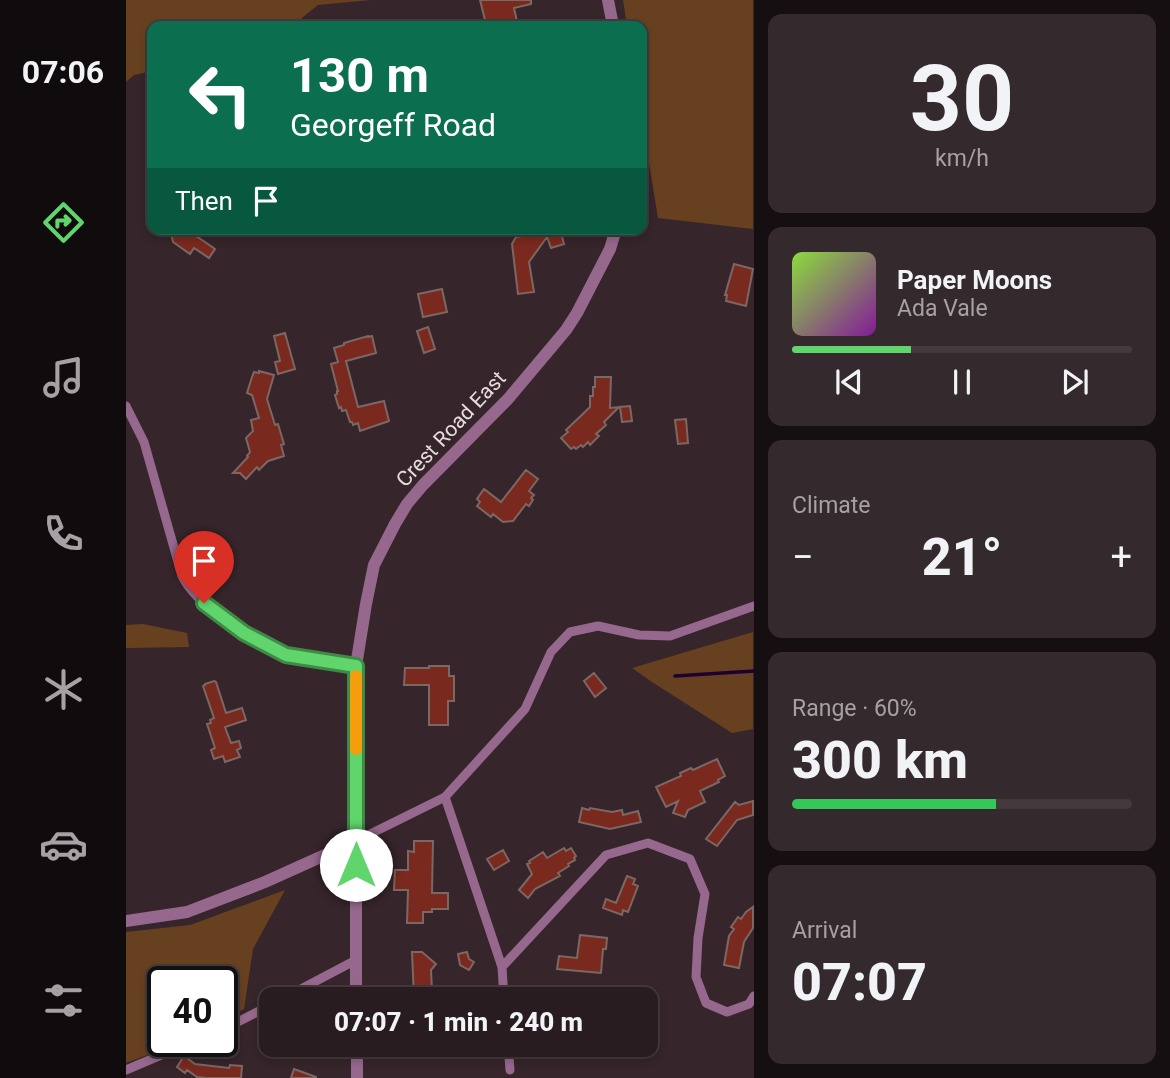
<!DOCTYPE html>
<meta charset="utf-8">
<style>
:root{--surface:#281c20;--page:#34292d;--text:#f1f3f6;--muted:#a5a1a5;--line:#443a3e;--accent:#5fd56b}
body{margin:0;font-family:Roboto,sans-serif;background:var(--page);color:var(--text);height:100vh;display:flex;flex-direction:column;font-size:26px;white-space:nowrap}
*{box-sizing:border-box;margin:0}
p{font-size:23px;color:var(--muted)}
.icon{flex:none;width:38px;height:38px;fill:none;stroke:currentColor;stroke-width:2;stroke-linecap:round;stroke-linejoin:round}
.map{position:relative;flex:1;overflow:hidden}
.panel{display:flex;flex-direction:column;gap:14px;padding:14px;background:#160f12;width:416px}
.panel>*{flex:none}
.banner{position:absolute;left:21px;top:21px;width:500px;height:214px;border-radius:14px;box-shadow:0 4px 10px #0003,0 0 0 2px var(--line);background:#0b6e4f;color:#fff;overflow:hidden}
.speed{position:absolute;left:21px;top:966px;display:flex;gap:14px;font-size:35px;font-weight:700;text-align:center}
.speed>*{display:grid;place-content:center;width:91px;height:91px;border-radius:50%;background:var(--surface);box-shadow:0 4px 10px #0003,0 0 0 2px var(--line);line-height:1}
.speed .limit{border:4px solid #111;border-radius:10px;background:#fff;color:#111}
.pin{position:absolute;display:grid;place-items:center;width:60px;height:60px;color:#fff;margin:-72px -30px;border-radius:50% 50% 50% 0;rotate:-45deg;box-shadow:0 0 7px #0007}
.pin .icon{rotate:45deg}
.me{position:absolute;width:77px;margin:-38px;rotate:0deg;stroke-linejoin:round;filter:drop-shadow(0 0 5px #0008)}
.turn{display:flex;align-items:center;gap:24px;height:147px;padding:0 28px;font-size:32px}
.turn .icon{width:91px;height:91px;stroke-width:2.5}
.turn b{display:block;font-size:49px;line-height:60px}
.then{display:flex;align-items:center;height:66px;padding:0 28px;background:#0003;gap:14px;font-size:26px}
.big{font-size:52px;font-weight:800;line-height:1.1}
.panel .tile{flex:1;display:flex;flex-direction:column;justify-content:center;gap:10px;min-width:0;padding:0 24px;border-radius:14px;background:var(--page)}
.panel .dial{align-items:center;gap:0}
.dial b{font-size:91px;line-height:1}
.song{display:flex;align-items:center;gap:21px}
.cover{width:84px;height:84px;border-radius:10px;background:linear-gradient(135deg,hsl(90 70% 55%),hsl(290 70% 35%))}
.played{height:7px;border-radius:4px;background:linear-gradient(90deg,var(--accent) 35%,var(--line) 35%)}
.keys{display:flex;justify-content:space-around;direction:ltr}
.heat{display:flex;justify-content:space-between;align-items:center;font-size:38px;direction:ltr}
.charge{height:10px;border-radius:5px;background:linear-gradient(90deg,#34c759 60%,var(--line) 0)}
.trip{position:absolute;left:133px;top:987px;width:399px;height:70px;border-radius:14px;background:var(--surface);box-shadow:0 4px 10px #0003,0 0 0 2px var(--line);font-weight:800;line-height:70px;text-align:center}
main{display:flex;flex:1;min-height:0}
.dock{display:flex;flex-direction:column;width:126px;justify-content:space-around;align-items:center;background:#100b0d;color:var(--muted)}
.dock .icon{width:49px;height:49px}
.dock .on{color:var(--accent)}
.dock b{font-size:32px;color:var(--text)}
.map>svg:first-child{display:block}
.green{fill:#67401f}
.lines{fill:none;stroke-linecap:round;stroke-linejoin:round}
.stream{stroke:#1c0132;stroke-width:3.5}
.building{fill:#7a291e;stroke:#7b6764;stroke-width:2}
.minor{stroke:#96688d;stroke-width:9}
.tertiary{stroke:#96688d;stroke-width:12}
.route-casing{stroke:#3e8a46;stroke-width:18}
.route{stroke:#5fd56b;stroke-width:12}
.slow{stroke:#f59e0b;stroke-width:12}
.labels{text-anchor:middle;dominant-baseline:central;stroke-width:7;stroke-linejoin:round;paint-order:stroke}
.street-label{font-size:21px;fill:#e7dcde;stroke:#36252a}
</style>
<main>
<nav class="dock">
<b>07:06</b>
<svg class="icon on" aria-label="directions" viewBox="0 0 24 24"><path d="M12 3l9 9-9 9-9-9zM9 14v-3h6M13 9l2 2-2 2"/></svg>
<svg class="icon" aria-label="music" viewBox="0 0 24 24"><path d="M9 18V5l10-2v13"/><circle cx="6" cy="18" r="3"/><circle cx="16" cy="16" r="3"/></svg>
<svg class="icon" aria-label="phone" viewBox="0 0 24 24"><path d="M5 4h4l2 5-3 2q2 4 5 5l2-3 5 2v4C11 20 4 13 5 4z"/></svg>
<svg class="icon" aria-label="climate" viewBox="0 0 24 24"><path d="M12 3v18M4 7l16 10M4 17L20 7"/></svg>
<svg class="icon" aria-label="car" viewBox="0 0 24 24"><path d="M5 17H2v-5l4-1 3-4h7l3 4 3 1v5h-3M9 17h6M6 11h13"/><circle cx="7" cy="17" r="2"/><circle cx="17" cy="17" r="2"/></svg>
<svg class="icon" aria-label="filters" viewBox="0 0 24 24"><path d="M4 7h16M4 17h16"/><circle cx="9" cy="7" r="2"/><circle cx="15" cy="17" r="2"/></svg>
</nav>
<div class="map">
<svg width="628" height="1078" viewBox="0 0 628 1078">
<rect width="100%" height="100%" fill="#36252a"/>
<path class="green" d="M0,0H245L192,5L166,26H26V71L8,75L0,82Z
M497,0H627V229L532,218L516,120V26H501Z
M17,624L61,633L63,647L0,648V625Z
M627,632V729L606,733L526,682L506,668Z
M159,890L127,949L118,1009L96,1020V982H37V1041H53L37,1049L0,1063V932L64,925Z"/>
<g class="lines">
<path class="stream" d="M549,676L628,671"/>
</g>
<path class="building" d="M354,0H405V4L388,8L392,26H375L374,21L360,24Z
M44,229H63V231L89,249L83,258L68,248L64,254L47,242Z
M395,229H434L438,244L425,248L421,237L403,262L408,292L392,294L386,244L390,237L397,236Z
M608,264L627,269L620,306L600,301L601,295H599Z
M316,289L321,312L297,317L292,294Z
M302,327L309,349L298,353L291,331Z
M159,333L169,369L152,374L149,362L154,361L148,336Z
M242,336V337L246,336L250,353L220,361L232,407L258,401L263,421L234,431L232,423L227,425L226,422H224L220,410L216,411L215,407L213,408L212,405L209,395L211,394V391H212L205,364L212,362L208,348L218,345V343Z
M133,371L148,375L141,399L149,425L152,424L158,444L155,445L158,456L142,461L133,470L131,467L120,479L114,473H107L122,457L121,456L124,452L120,438L127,431L125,420L133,418L126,395L121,393L126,377L128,372L133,373Z
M469,377H485L484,408L493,407L478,422L480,425L470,434L473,436L464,445L462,442L457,447L455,445L450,449L448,447L445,449L435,438L442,432L440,430L464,407V396H467V387H469Z
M504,406L506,421L496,422L494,407Z
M560,419L562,443L552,444L549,420Z
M400,470L412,479L403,491L408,495L405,498L407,500L403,506L400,504L387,521L377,522L367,514L365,517L351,506L354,502L351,499L358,489L375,502Z
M303,666H323V676H328V701H322V725H303V685H278L279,668H303Z
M468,673L480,688L469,697L458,681Z
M88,681L90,682L100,713L116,708L120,720L99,727L105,743L113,741L115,748L111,750L114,757L99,762L97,756L88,759L85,750L89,748L81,724L85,723L84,720L88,718L77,686L79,685V684Z
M591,759L599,776L592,780L593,782L574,791L579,802L562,810L559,817L547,813L552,801L540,807L530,787L555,776L554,773L565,768L567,770Z
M627,801V815L611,820L591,846L580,839L609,802L613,805Z
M456,808L463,810L464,808L486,812L496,810L497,815L512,811L515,822L484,829L453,822Z
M288,841H307L306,893H322V909H306V912H297V923H281L282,890H268L269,870H282V851L288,852Z
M438,848L440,851L445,848L450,856L448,858L449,860L442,864L443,866L432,873L434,876L409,889L402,898L393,890L406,874L401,864L404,863L403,861L417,852L421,858Z
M377,850L383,861L368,870L361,859Z
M501,876L509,879L507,884L512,886L502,912L497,910L496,915L477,908L480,899L490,903Z
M627,907V928L618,942L613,968L598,965L603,936L608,929L605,927L612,917L615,919L620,912Z
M454,935L481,938L480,949H477L475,973L431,969L433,956L451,958Z
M286,952H296L310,964L305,970L306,990L330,989L331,999H288Z
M341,952L343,959L348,962L343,970L334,965L332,954Z
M440,990H452L451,999H409L408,994Z
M58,1056L69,1064L103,1068L104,1065L116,1066L115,1078H81L71,1077L61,1070L59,1073L51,1067Z
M168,1069L190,1077V1078H165Z"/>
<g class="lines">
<path class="minor" d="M0,406L18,442L56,576C70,605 129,645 159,655C178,661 209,663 230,666
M319,797L376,967L378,999
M230,841L319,797L399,709L425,652L444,632L472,626L513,635L544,636L628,606
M376,967L480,855L522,843L564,859L579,894L572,938L570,977L580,1003L601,1012L623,1004L628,996
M156,999L230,960
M96,1030L145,1005
M382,1045L384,1070
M0,1070L68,1041"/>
<path class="tertiary" d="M482,0L487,26
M0,921L61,912L139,882L230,841
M230,999V666L240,604L248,565L269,524L281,504L297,485L382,399L440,330L451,313L484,249L490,229
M231,1045V1078"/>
</g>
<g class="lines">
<defs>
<path id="route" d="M78,603L118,633L160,655L230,666V865"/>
</defs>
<use href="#route" class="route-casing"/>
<use href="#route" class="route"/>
<path class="slow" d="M230,676V749"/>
</g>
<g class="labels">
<g class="street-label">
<text transform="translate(325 429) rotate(-47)">Crest Road East</text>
</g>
</g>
</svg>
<div class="speed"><div class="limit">40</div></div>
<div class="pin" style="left:78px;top:603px;background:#d93025"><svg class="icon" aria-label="arrive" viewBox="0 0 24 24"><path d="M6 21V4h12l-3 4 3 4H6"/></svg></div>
<svg class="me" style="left:230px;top:865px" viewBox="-20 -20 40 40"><circle r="19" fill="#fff"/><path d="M0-13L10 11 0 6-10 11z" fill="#5fd56b"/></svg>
<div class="trip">07:07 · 1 min · 240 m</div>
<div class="banner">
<div class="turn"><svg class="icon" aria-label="left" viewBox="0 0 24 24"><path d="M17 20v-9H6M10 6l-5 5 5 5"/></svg><div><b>130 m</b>Georgeff Road</div></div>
<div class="then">Then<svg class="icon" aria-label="arrive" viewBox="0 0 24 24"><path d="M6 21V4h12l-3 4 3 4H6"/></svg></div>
</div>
</div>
<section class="panel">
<div class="tile dial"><b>30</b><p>km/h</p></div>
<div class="tile">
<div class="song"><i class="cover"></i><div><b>Paper Moons</b><p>Ada Vale</p></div></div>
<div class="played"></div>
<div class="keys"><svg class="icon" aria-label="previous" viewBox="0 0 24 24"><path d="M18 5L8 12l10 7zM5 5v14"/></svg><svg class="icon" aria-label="pause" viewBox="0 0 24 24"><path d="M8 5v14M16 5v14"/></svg><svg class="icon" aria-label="next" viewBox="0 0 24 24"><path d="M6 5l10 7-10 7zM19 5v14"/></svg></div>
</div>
<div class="tile"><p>Climate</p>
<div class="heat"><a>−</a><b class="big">21°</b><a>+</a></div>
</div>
<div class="tile"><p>Range · 60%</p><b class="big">300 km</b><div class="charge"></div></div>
<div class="tile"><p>Arrival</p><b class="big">07:07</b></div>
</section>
</main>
